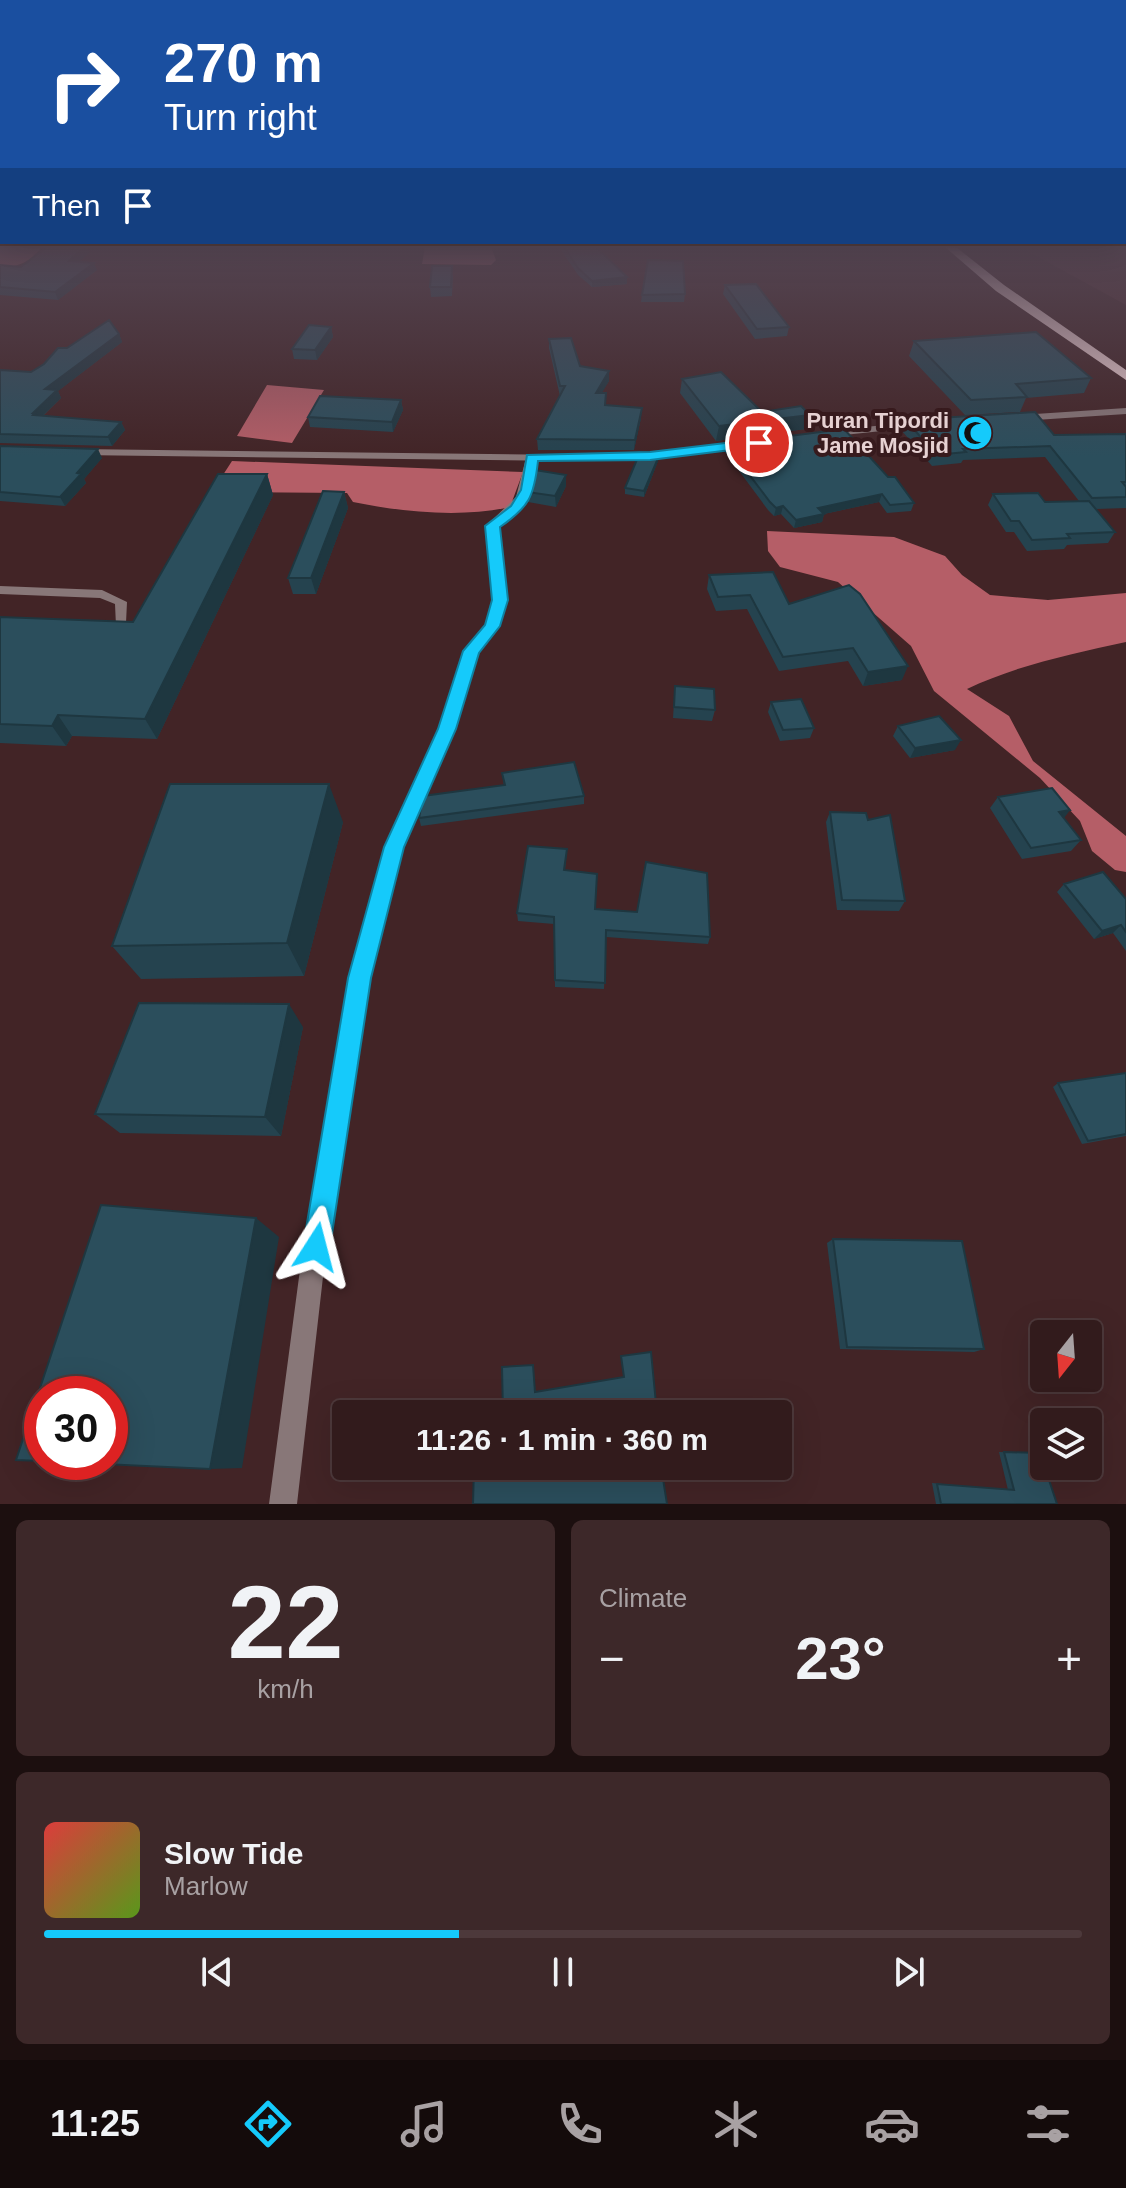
<!DOCTYPE html>
<meta charset="utf-8">
<style>
:root{--surface:#321b1c;--page:#3d2829;--text:#f1f3f6;--muted:#a8a1a3;--line:#4d393b;--accent:#15cafb}
body{margin:0;font-family:Arial,sans-serif;background:var(--page);color:var(--text);height:100vh;display:flex;flex-direction:column;font-size:30px;white-space:nowrap}
*{box-sizing:border-box;margin:0}
p{font-size:26px;color:var(--muted)}
.icon{flex:none;width:44px;height:44px;fill:none;stroke:currentColor;stroke-width:2;stroke-linecap:round;stroke-linejoin:round}
.map{position:relative;height:1504px;overflow:hidden}
.side{display:flex;flex-direction:column;gap:16px;padding:16px;background:#1c0f0f;flex:1}
.side>*{flex:none}
.guide{position:absolute;left:0px;top:0px;width:1126px;height:244px;box-shadow:0 8px 32px #0002,0 0 0 2px var(--line);background:#1a4fa0;color:#fff;overflow:hidden}
.needle{width:52px;rotate:197deg}
.buttons{position:absolute;left:1030px;top:1320px;display:grid;gap:16px}
.buttons a{display:grid;place-items:center;width:72px;height:72px;border-radius:8px;background:var(--surface);box-shadow:0 8px 32px #0002,0 0 0 2px var(--line);font-size:40px}
.speed{position:absolute;left:24px;top:1376px;display:flex;gap:16px;font-size:40px;font-weight:700;text-align:center}
.speed>*{display:grid;place-content:center;width:104px;height:104px;border-radius:50%;background:var(--surface);box-shadow:0 8px 32px #0002,0 0 0 2px var(--line);line-height:1}
.speed .limit{border:12px solid #d22;background:#fff;color:#111}
.pin{position:absolute;display:grid;place-items:center;width:68px;height:68px;color:#fff;margin:-34px;border:4px solid #fff;border-radius:50%;box-shadow:0 2px 8px #0007}
.me{position:absolute;width:88px;margin:-44px;rotate:9deg;stroke-linejoin:round;filter:drop-shadow(0 0 6px #0008)}
.turn{display:flex;align-items:center;gap:28px;height:168px;padding:0 32px;font-size:36px}
.turn .icon{width:104px;height:104px;stroke-width:2.5}
.turn b{display:block;font-size:56px;line-height:68px}
.then{display:flex;align-items:center;height:76px;padding:0 32px;background:#0003;gap:16px;font-size:30px}
.big{font-size:60px;font-weight:700;line-height:1.1}
.side .card{flex:1;display:flex;flex-direction:column;justify-content:center;gap:12px;min-width:0;padding:0 28px;border-radius:12px;background:var(--page)}
.side .dial{align-items:center;gap:0}
.dial b{font-size:104px;line-height:1}
.song{display:flex;align-items:center;gap:24px}
.cover{width:96px;height:96px;border-radius:12px;background:linear-gradient(135deg,hsl(0 70% 55%),hsl(90 70% 35%))}
.played{height:8px;border-radius:4px;background:linear-gradient(90deg,var(--accent) 40%,var(--line) 40%)}
.keys{display:flex;justify-content:space-around;direction:ltr}
.heat{display:flex;justify-content:space-between;align-items:center;font-size:44px;direction:ltr}
.side .tiles{flex:1;display:grid;gap:16px;grid-template-columns:1fr 1fr}
.card:last-child{grid-column:span 2}
.trip{position:absolute;left:332px;top:1400px;width:460px;height:80px;border-radius:8px;background:var(--surface);box-shadow:0 8px 32px #0002,0 0 0 2px var(--line);font-weight:700;line-height:80px;text-align:center}
.menu{display:flex;height:128px;justify-content:space-around;align-items:center;background:#140b0b;color:var(--muted)}
.menu .icon{width:56px;height:56px}
.menu .on{color:var(--accent)}
.menu b{font-size:36px;color:var(--text)}
.map>svg:first-child{display:block}
.built{fill:#512d31}
.water{fill:#b55e67}
.lines{fill:none;stroke-linecap:round;stroke-linejoin:round}
.service{fill:#887778;fill-rule:evenodd}
.minor{fill:#887778;fill-rule:evenodd}
.tertiary{fill:#887778;fill-rule:evenodd}
.trunk{fill:#f0d2d4;fill-rule:evenodd}
.wall{fill:#25434f}
.shaded-wall{fill:#1e3740}
.building{fill:#2b4e5c;stroke:#1e3740;stroke-width:2}
.route{fill:#15cafb;stroke:#0e83a3;stroke-width:2}
.labels{text-anchor:middle;dominant-baseline:central;stroke-width:8;stroke-linejoin:round;paint-order:stroke}
.far-poi-label{font-size:22px;font-weight:bold;fill:#e6d1d2;stroke:#371a1d;text-anchor:end}
</style>
<div class="map">
<svg width="1126" height="1504" viewBox="0 0 1126 1504">
<rect width="100%" height="100%" fill="#422426"/>
<path class="built" d="M1020,247H1126V305Z"/>
<path class="water" d="M425,247H491L496,260L491,265L422,264Z
M0,248H41C29,262 20,267 0,267Z
M267,385L324,390L292,443L237,436Z
M232,461L523,472L510,507C461,518 402,512 353,502L347,493L236,492L221,478Z
M767,531L894,537L945,556L962,575L990,595L1048,600L1126,593V642C1072,654 1017,665 967,689L1009,716L1033,761L1126,836V872L1115,870L1092,851L1080,821L1040,778L934,691L911,646L838,582L780,567L768,551Z"/>
<g class="lines">
<path class="service" d="M0,586L102,590L127,602L126,623L124,626H116L115,604L100,598L0,594Z"/>
<path class="minor" d="M532,455L538,458L528,498L498,527L507,600L499,626L478,653L455,729L403,847L370,978L323,1277L297,1504H269L299,1277L350,978L385,847L439,729L464,651L485,625L493,600L486,526L516,497L526,458Z"/>
<path class="tertiary" d="M1126,408V414L1020,421L1015,418L1020,415Z
M925,421L929,422V426L825,437L820,434L825,431Z
M746,442L752,445L750,447L650,459L566,461L78,455L72,452L78,449L566,455L650,453Z"/>
<path class="trunk" d="M945,247H956L1004,285L1126,370V380L996,291Z"/>
</g>
<path class="wall" d="M559,247H596L627,277V284L592,287L578,275Z
M90,252L79,261L97,270L58,300L0,295V265L21,267Z
M453,275L452,296L431,297L430,287Z
M725,285L789,327L787,336L755,339L723,294Z
M685,294L684,302H641L642,295Z
M331,327L333,337L317,360L294,359L292,349Z
M119,334L122,342L58,391L61,398L43,416L121,422L125,430L112,446L0,443V370L31,372L67,348Z
M549,339L580,366L609,371V381L601,393L606,405L641,418L634,450H538L537,439L560,396L549,348Z
M914,341L1091,378L1084,393L1026,398L1020,412L965,415L909,356Z
M682,379L762,412L810,415L806,429L716,441L680,393Z
M401,400L403,410L393,432L310,427L308,417Z
M906,420L1054,435L1126,434V508L1096,509L1115,532L1108,543L1067,545L1064,549L1027,551L1014,532H1006L988,505L993,494L1045,502L1079,501L1045,457L963,460L961,463L932,466L902,431Z
M726,444L888,477L914,503L911,511L887,513L879,502L824,514L822,522L794,528L781,514L774,516L768,510L725,452Z
M0,446L102,458L84,479L86,483L65,506L0,501Z
M658,461L644,497L625,494V488Z
M267,474L273,495L157,739L72,736L66,746L0,743V617L133,622Z
M566,486L556,507L528,502L527,492Z
M344,492L348,508L316,594H293L288,578Z
M709,575L789,604L902,680L863,686L848,661L779,671L747,609L716,611L707,589Z
M675,686L715,710L712,721L673,718Z
M771,702L814,728L810,738L780,741L768,712Z
M898,726L955,750L910,758L893,736Z
M502,773L584,796V804L421,826L419,818L504,786Z
M998,797L1081,840L1071,851L1022,859L990,808Z
M830,812L868,820L905,901L899,911L837,910L826,822Z
M343,822L304,976L141,979L112,946Z
M567,849L565,870L595,909L710,937L708,944L606,937L604,989L555,987L554,924L518,921L517,913Z
M1064,884L1126,899V951L1113,933L1094,939L1057,892Z
M303,1027L281,1136L120,1133L95,1114Z
M1126,1073V1136L1082,1144L1053,1087L1058,1083Z
M833,1239L984,1349L974,1352L840,1349L827,1243Z
M999,1452L1040,1453L1057,1504H936L932,1483L1008,1490Z"/>
<path class="shaded-wall" d="M84,247H88L90,252L72,268L69,261Z
M94,263L97,270L58,300L55,292Z
M627,277V284L592,287V281Z
M331,327L333,337L317,360L315,350Z
M119,334L122,342L58,391L61,398L39,419L33,415V413L45,389Z
M609,371V381L596,403V393Z
M401,400L403,410L393,432L392,422Z
M642,408L641,418L634,450L635,440Z
M810,415L806,429L716,441L719,426Z
M121,422L125,430L112,446L108,437Z
M98,449L102,458L84,479L86,483L65,506L60,497L77,473Z
M659,456L658,461L644,497V491Z
M267,474L273,495L157,739L145,719Z
M566,475V486L556,507L555,496Z
M344,492L348,508L316,594L311,578Z
M882,494L879,502L819,515L824,514L822,522L794,528L796,520L818,508Z
M783,506L781,514L774,516L776,508Z
M908,666L902,680L863,686L868,672Z
M58,715L72,736L66,746L52,726Z
M961,740L955,750L910,758L915,748Z
M329,784L343,822L304,976L287,943Z
M1070,810L1062,821L1059,812Z
M1121,925L1113,933L1094,939L1102,931Z
M289,1004L303,1027L281,1136L265,1117Z
M256,1218L279,1237L242,1468L210,1469Z"/>
<path class="building" d="M47,247H84L69,261L94,263L55,292L0,287V265L21,267Z
M564,247H596L627,277L592,281L578,268Z
M648,260L683,261L685,294L642,295Z
M432,266H452L451,287H430Z
M756,284L789,327L757,329L725,285Z
M109,320L119,334L45,389L57,390L33,413H35L33,415L121,422L108,437L0,434V370L31,372L44,364L58,348H67Z
M309,325L331,327L315,350L292,349Z
M1036,332L1091,378L1016,384L1027,397L971,400L914,341Z
M571,338L580,366L609,371L596,393H606L605,405L642,408L635,440L537,439L565,386H560L549,339Z
M721,372L762,412L801,406L810,415L719,426L682,379Z
M320,396L401,400L392,422L308,417Z
M1035,412L1054,435L1126,434V482H1122L1126,487V497L1092,498L1050,446L963,449L966,452L936,455L906,420Z
M844,429L888,477H895L914,503L890,505L882,494L818,508L824,514L796,520L783,506L776,508L770,502L726,444Z
M0,446L98,449L77,473L81,474L60,497L0,492Z
M659,456L644,491L625,488L638,457Z
M535,470L566,475L555,496L527,492Z
M218,474H267L145,719L58,715L52,726L0,724V617L133,622Z
M323,491L344,492L311,578H288Z
M1038,493L1045,502L1089,501L1115,532L1067,534L1070,538L1032,540L1019,521H1011L993,494Z
M773,572L789,604L849,585L860,594L908,666L868,672L853,648L783,657L750,595L718,597L709,575Z
M675,686L714,689L715,710L674,707Z
M801,699L814,728L783,730L771,702Z
M939,716L961,740L915,748L898,726Z
M574,762L584,796L419,818L423,796L505,785L502,773Z
M170,784H329L287,943L112,946Z
M1052,788L1070,810L1059,812L1081,840L1031,848L998,797Z
M830,812L866,813L868,820L890,815L905,901L842,900Z
M528,846L567,849L564,870L597,874L595,909L637,912L646,862L707,873L710,937L606,930L605,983L555,980L554,917L517,913Z
M1103,872L1126,899V932L1121,925L1102,931L1064,884Z
M139,1003L289,1004L265,1117L95,1114Z
M1126,1073V1134L1088,1141L1058,1083Z
M101,1205L256,1218L210,1469L60,1462H110V1394H42V1461L16,1460Z
M833,1239L962,1241L984,1349L847,1347Z
M651,1352L657,1414H503L502,1367L533,1365L535,1392L624,1377L621,1356Z
M1004,1452L1040,1453L1057,1504H941L937,1484L1014,1490Z
M474,1466H661L667,1504H473Z"/>
<linearGradient id="sky" x2="0" y2="1"><stop stop-color="#241415"/><stop offset="0.54" stop-color="#544552"/><stop offset="1" stop-color="#544552" stop-opacity="0"/></linearGradient>
<rect width="1126" height="457" fill="url(#sky)"/>
<path class="route" d="M759,439L765,443L763,446L650,460L538,461C534,497 529,507 500,527L508,600L500,626L479,653L456,729L404,847L371,978L330,1247L326,1257L316,1261L307,1257L303,1247L348,978L384,847L438,729L463,651L485,625L492,600L485,526L511,506L521,490L527,455L650,452Z"/>
<defs>
<symbol id="mosque-disc" viewBox="-11 -11 22 22"><circle r="9.5" fill="#15cafb" stroke="#371a1d"/><path d="M3.5-4.9A6 6 0 1 0 3.5 4.9A5 5 0 1 1 3.5-4.9Z" fill="#111"/></symbol>
</defs>
<g fill-rule="evenodd">
<use href="#mosque-disc" x="955" y="413" width="40" height="40"/>
</g>
<g class="labels">
<g class="far-poi-label">
<text x="949" y="420">Puran Tipordi<tspan x="949" dy="25">Jame Mosjid</tspan></text>
</g>
</g>
</svg>
<div class="buttons">
<a><svg class="needle" viewBox="-14 -14 28 28"><path d="M0-13l5 13h-10z" fill="#e53935"/><path d="M0 13l5-13h-10z" fill="#a8a1a3"/></svg></a>
<a><svg class="icon" aria-label="layers" viewBox="0 0 24 24"><path d="M12 4l9 5-9 5-9-5zM3 14l9 5 9-5"/></svg></a>
</div>
<div class="speed"><div class="limit">30</div></div>
<div class="pin" style="left:759px;top:443px;background:#d93025"><svg class="icon" aria-label="arrive" viewBox="0 0 24 24"><path d="M6 21V4h12l-3 4 3 4H6"/></svg></div>
<svg class="me" style="left:316px;top:1247px" viewBox="-20 -20 40 40"><path d="M0-17L14 15 0 8-14 15z" fill="#15cafb" stroke="#fff" stroke-width="4"/></svg>
<div class="trip">11:26 · 1 min · 360 m</div>
<div class="guide">
<div class="turn"><svg class="icon" aria-label="right" viewBox="0 0 24 24"><path d="M7 20v-9h11M14 6l5 5-5 5"/></svg><div><b>270 m</b>Turn right</div></div>
<div class="then">Then<svg class="icon" aria-label="arrive" viewBox="0 0 24 24"><path d="M6 21V4h12l-3 4 3 4H6"/></svg></div>
</div>
</div>
<section class="side">
<div class="tiles">
<div class="card dial"><b>22</b><p>km/h</p></div>
<div class="card"><p>Climate</p>
<div class="heat"><a>−</a><b class="big">23°</b><a>+</a></div>
</div>
<div class="card">
<div class="song"><i class="cover"></i><div><b>Slow Tide</b><p>Marlow</p></div></div>
<div class="played"></div>
<div class="keys"><svg class="icon" aria-label="previous" viewBox="0 0 24 24"><path d="M18 5L8 12l10 7zM5 5v14"/></svg><svg class="icon" aria-label="pause" viewBox="0 0 24 24"><path d="M8 5v14M16 5v14"/></svg><svg class="icon" aria-label="next" viewBox="0 0 24 24"><path d="M6 5l10 7-10 7zM19 5v14"/></svg></div>
</div>
</div>
</section>
<nav class="menu">
<b>11:25</b>
<svg class="icon on" aria-label="directions" viewBox="0 0 24 24"><path d="M12 3l9 9-9 9-9-9zM9 14v-3h6M13 9l2 2-2 2"/></svg>
<svg class="icon" aria-label="music" viewBox="0 0 24 24"><path d="M9 18V5l10-2v13"/><circle cx="6" cy="18" r="3"/><circle cx="16" cy="16" r="3"/></svg>
<svg class="icon" aria-label="phone" viewBox="0 0 24 24"><path d="M5 4h4l2 5-3 2q2 4 5 5l2-3 5 2v4C11 20 4 13 5 4z"/></svg>
<svg class="icon" aria-label="climate" viewBox="0 0 24 24"><path d="M12 3v18M4 7l16 10M4 17L20 7"/></svg>
<svg class="icon" aria-label="car" viewBox="0 0 24 24"><path d="M5 17H2v-5l4-1 3-4h7l3 4 3 1v5h-3M9 17h6M6 11h13"/><circle cx="7" cy="17" r="2"/><circle cx="17" cy="17" r="2"/></svg>
<svg class="icon" aria-label="filters" viewBox="0 0 24 24"><path d="M4 7h16M4 17h16"/><circle cx="9" cy="7" r="2"/><circle cx="15" cy="17" r="2"/></svg>
</nav>
